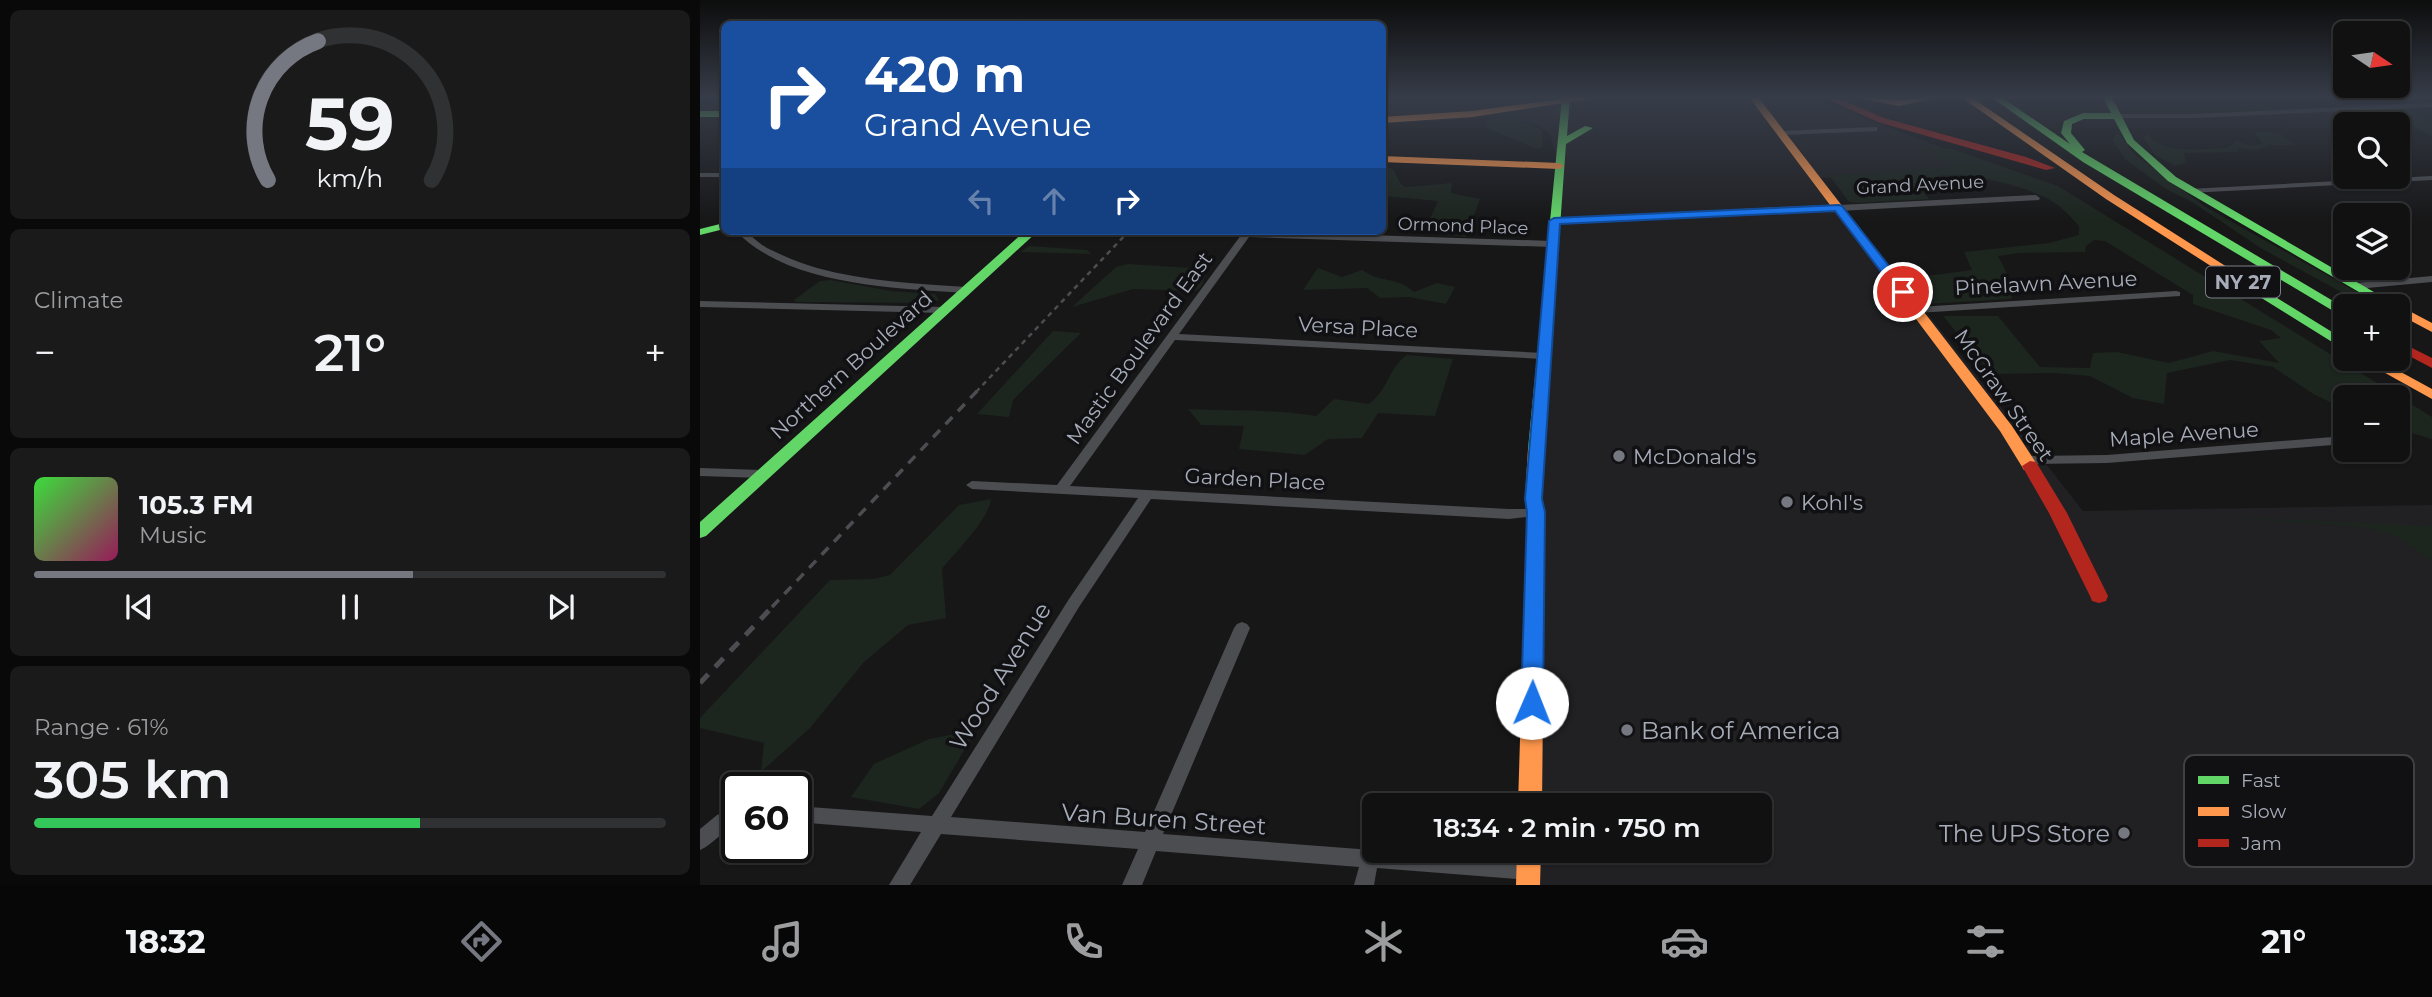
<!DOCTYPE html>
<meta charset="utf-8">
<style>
:root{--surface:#111112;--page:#1a1a1b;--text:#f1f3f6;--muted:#9c9d9f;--line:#303132;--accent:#757881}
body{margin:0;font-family:Montserrat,sans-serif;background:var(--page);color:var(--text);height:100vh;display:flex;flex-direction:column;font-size:26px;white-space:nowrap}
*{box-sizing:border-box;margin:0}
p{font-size:23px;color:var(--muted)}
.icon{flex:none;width:38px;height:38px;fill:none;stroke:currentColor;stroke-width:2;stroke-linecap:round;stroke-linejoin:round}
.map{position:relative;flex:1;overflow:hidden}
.panel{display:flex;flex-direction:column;gap:10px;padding:10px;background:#09090a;width:700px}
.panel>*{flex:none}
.hud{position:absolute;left:21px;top:21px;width:665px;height:214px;border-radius:10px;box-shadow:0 2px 5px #0004,0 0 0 2px var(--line);background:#1a4fa0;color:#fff;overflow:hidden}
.needle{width:46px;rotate:103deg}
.controls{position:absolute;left:1633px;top:21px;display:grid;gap:14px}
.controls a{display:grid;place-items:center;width:77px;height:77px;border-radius:10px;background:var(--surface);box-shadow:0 2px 5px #0004,0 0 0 2px var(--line);font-size:35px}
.speed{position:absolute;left:21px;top:772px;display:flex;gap:14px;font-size:35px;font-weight:700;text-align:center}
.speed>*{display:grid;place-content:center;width:91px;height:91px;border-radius:50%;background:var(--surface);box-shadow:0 2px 5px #0004,0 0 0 2px var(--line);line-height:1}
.speed .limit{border:4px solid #111;border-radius:10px;background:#fff;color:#111}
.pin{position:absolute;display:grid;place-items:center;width:60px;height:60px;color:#fff;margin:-30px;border:4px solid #fff;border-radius:50%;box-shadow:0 2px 7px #0007}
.me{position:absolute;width:77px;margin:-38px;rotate:1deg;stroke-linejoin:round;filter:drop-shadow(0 0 5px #0008)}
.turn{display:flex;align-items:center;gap:24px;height:147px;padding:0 28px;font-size:32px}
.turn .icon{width:91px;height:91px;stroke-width:2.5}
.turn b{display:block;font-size:49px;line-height:60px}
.lanes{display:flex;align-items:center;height:66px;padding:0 28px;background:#0003;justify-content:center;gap:35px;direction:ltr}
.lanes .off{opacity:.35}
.big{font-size:52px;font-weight:600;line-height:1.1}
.panel .card{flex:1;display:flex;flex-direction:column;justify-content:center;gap:10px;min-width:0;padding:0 24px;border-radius:10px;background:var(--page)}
.panel .dial{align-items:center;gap:0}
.dial svg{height:182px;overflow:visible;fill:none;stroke:var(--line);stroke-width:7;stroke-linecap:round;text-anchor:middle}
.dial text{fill:var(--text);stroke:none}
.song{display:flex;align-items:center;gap:21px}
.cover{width:84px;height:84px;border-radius:10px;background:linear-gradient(135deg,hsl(120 70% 55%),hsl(330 70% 35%))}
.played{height:7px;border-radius:4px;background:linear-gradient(90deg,var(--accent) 60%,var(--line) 60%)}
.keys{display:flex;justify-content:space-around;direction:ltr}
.heat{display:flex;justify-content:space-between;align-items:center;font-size:38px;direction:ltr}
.charge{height:10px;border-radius:5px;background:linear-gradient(90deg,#34c759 61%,var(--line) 0)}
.trip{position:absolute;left:662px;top:793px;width:410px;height:70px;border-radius:10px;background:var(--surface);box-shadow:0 2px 5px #0004,0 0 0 2px var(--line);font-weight:600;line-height:70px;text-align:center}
.tab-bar{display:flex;height:112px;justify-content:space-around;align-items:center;background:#070707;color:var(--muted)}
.tab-bar .icon{width:49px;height:49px}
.tab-bar .active{color:var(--accent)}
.tab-bar b{font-size:32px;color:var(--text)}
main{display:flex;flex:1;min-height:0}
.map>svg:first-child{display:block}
.built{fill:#212124}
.green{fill:#1d251f}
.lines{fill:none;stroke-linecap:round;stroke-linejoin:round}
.street{fill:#4b4d51;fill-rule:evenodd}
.fast{fill:#63d668;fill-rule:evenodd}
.slow{fill:#ff974d;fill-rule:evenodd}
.jam{fill:#b3261e;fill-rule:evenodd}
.rail-far2{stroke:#4b4d50;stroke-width:2.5;stroke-dasharray:5 4.5;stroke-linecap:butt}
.rail-far1{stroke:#4b4d50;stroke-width:3.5;stroke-dasharray:10 8;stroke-linecap:butt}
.rail{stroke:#4b4d50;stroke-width:5;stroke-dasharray:12 10;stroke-linecap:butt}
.route{fill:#1a73e8;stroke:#114b97;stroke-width:2}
.poi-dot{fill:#757881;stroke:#111114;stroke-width:2.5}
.labels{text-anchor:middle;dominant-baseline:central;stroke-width:7;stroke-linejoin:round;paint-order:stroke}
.far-street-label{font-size:18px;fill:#a7acb9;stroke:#111114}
.shield{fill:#111114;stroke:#7a7e88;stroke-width:2}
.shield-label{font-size:19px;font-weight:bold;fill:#a7acb9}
.street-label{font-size:21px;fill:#a7acb9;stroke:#111114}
.poi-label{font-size:21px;fill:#a7acb9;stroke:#111114;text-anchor:start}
.near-street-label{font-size:24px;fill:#a7acb9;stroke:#111114}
.near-poi-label{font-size:24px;fill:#a7acb9;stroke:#111114;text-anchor:start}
.key{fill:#111114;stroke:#3e4046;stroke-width:2}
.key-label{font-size:19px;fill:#a7acb9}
</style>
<main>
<section class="panel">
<div class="card dial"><svg viewBox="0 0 100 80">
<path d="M14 69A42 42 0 1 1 86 69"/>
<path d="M14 69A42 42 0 0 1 36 8" stroke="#757881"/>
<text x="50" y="56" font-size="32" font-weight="700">59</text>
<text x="50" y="72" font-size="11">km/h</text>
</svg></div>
<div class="card"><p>Climate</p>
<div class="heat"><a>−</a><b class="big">21°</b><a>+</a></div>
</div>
<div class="card">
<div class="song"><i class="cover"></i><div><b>105.3 FM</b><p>Music</p></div></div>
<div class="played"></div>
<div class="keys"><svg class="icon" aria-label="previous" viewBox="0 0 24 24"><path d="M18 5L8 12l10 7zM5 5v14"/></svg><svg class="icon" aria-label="pause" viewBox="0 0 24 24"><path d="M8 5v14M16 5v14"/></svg><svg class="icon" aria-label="next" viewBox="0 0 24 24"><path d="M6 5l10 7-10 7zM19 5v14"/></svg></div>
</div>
<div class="card"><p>Range · 61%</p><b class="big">305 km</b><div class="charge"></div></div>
</section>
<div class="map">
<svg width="1732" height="885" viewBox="0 0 1732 885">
<rect width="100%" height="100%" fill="#171718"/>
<path class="built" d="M682,97H1108L1296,168L1121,178L1383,511L1732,505V885H828L829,851L1059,850V805H830L836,512L859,165L850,134L836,124L802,117L683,124Z"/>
<path class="green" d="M1707,109L1714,110L1732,123V136L1682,111Z
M808,116L842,130V147L837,149L784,127L789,117Z
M1563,131L1580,134L1595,145H1570L1557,150L1539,148L1537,152L1484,153L1486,163L1475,166L1455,155L1444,138L1447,133C1461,155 1503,149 1527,148L1536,141L1552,146L1563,143L1554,133Z
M1417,132L1434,154L1504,206L1682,306H1667L1562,249L1492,202L1466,189L1426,160L1412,140Z
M1213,145L1252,149L1358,186L1732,417V439L1698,429V397H1645V409L1615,395L1573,367L1530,360L1467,373L1464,404L1433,398L1390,376L1355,373L1291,374L1243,316H1298L1340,367L1390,368L1393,353L1417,352L1469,363L1513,351L1579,363L1559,341L1581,338L1571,330L1493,304V295L1405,241L1394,240L1386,246L1385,252L1319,253L1298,256L1315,289L1311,299L1227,304L1211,278L1272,270L1264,252L1349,243L1379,235V226C1371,217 1361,206 1350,200C1327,186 1237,161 1218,186L1229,199L1156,203L1149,202L1129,175L1252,167L1247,161Z
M682,166L693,169L700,183L705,187L752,183L751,193L780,199L766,237L724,232L738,201L683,196Z
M329,246L387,250L391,254L320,252Z
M428,264L508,269L501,287L495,291L433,289L372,307L416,267Z
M618,268L642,277L662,270C682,284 694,275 714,292L737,283L755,287L746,304L709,297L680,298L667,288L603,290Z
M131,280L191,291L235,294L239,300L230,303L96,302L94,300L120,281Z
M353,331L381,333L313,400L309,417L277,414Z
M707,355L753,359L735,416L678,413L662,438L628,439L605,455L539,449L544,426L501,425L488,409C531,411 573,409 616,416L634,399L669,404C688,390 689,367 707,355Z
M291,499C288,521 256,551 242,569L246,618L208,625L164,662L110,728L61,772L64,743L0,728V718L130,580L173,579L190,575L259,505Z
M1521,517L1732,526V561L1695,536L1662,527Z
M276,730L239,793L219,809L151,797L174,764L229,739Z"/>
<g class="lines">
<path class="street" d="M1732,103V107L1493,118H1416L1412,116L1416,114H1493Z
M1174,127H1177V131L1081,135L1077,133L1081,131Z
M0,173H24V177H0Z
M1732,176V180L1489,193L1485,191L1489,189Z
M1336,195L1340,198L1339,200L1139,211L1135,208L1139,205Z
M36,231C51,231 54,241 67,248C83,256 100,263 117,268C165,281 216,284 266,287L271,290L266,293C195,288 88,286 36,231Z
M310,231H336V232C331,236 315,235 310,231Z
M544,231L852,241L857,244L852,247L549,237L479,334L843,353L848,356L843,359L475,340L370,486L809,509H841L843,512L841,515L809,519L451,499L379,607L251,817L445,832L534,628L537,624L542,622L547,624L550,628L463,834L828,862L835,864L838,871L835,878L828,880L677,868L674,885H654L659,867L456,851L442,885H422L438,849L241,834L210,885H189L221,832L96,822V806L232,816L369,599L438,498L272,489L266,485L272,481L357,485Z
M1732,276V282L1656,289L1651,286L1656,283Z
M1476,291L1480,292V296L1217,313L1212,310L1217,307Z
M0,301L243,307L248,310L243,313L0,307Z
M1645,436V444L1407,463L1326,464L1320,460L1326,456L1407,455Z
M0,468L62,470L68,474L62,478L0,476Z
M37,808V825C22,830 14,844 0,850V829L17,815Z"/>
<path class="fast" d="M862,97H870L867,136L885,126L893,128L866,144L844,449L836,454L828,449Z
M1291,97H1301L1370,144L1361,133L1364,121L1383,113H1411L1403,97H1412L1434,140L1476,177L1698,306H1683L1468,181L1427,143L1414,119H1384L1372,124L1371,133L1385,150L1382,152L1645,308V318L1383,162Z
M0,111H24V117H0Z
M24,223V229L0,235V229Z
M325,231H338L6,536L0,538V522Z
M1543,277L1645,340V350L1539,284V278Z"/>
<path class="slow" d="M876,97H902L772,117L682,123V117L772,111Z
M1049,97H1058L1312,426L1338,466L1336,470H1324L1300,431L1135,211L854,224L848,221L854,218L1130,205Z
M1154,97L1199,100L1241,97L1199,106Z
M1261,97H1271L1414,195L1549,281L1547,284H1539L1406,199Z
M682,156L859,163L864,166L859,169L682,162Z
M1698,305L1732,323V332L1698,314V306H1693Z
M1660,359H1677L1732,389V399Z
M836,444L844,449L841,498L845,512L842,805H818L827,512L825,498L828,449Z
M817,850H841L840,885H816Z"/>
<path class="jam" d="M1123,97H1135L1184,118L1326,157L1355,168L1346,170L1178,122Z
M1698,341L1732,358V368L1698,350Z
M1330,461L1336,462L1367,513L1408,596L1406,601L1399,603L1392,601L1390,596L1349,513L1322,466Z"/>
<path class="rail-far2" d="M276,392L429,231"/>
<path class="rail-far1" d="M72,607L278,390"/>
<path class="rail" d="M0,683L74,605"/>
</g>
<linearGradient id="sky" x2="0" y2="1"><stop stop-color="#0d0d0d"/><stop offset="0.44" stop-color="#363c48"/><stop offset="1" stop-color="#363c48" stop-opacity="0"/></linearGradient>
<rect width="1732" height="221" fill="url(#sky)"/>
<path class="route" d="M1139,205L1142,206L1207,289V294H1198L1135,211L860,224L842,499L845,512L843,703L840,709L832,712L825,709L821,703L827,512L825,499L849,221L854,218Z"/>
<g class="poi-dot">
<circle cx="919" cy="456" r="7"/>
<circle cx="1087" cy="502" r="7"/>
<circle cx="927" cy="730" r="7"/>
<circle cx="1424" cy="833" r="7"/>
</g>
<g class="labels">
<g class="far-street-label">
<text transform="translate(1220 185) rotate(-3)">Grand Avenue</text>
<text transform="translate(763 226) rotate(2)">Ormond Place</text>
</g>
<rect class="shield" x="1506" y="266.5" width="74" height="31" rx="5"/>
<g class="shield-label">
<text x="1543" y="282">NY 27</text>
</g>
<g class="street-label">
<text transform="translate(1346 283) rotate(-3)">Pinelawn Avenue</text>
<text transform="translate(658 327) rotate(3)">Versa Place</text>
<text transform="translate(439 348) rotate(-54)">Mastic Boulevard East</text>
<text transform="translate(151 365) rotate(-42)">Northern Boulevard</text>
<text transform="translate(1304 395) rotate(55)">McGraw Street</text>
<text transform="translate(1484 434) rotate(-4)">Maple Avenue</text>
<text transform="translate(555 479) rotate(3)">Garden Place</text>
</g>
<g class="poi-label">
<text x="933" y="456">McDonald's</text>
<text x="1101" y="502">Kohl's</text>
</g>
<g class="near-street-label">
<text transform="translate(300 676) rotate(-58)">Wood Avenue</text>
<text transform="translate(464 819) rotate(4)">Van Buren Street</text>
</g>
<g class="near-poi-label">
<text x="941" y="730">Bank of America</text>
<text x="1410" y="833" text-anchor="end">The UPS Store</text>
</g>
</g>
<rect x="1484" y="755" width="230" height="112" rx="10" class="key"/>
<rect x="1498" y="776" width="31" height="8" fill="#63d668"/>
<rect x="1498" y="807" width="31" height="9" fill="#ff974d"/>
<rect x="1498" y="839" width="31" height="8" fill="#b3261e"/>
<g class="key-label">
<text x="1541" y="787">Fast</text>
<text x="1541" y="818">Slow</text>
<text x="1541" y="850">Jam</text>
</g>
</svg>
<div class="controls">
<a><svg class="needle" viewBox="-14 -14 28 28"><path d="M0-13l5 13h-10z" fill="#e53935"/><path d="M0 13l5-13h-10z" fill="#9c9d9f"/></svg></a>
<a><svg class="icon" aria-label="search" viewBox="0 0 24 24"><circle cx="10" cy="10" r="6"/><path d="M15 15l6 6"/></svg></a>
<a><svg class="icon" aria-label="layers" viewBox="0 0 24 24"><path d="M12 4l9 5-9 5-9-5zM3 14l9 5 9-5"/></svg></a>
<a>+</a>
<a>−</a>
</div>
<div class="speed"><div class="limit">60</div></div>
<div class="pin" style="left:1203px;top:292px;background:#d93025"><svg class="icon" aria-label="arrive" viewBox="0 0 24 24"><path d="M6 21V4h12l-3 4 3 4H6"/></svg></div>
<svg class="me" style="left:832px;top:703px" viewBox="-20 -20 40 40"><circle r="19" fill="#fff"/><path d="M0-13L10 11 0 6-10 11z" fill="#1a73e8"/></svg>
<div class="trip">18:34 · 2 min · 750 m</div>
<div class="hud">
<div class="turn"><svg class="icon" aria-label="right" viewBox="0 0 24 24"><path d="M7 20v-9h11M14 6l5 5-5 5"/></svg><div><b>420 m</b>Grand Avenue</div></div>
<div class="lanes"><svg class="icon off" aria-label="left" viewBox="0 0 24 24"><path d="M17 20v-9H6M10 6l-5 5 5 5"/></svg><svg class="icon off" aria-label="ahead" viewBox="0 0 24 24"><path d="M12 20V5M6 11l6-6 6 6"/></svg><svg class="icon" aria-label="right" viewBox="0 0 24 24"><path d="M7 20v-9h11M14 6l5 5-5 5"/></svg></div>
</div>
</div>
</main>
<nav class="tab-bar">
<b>18:32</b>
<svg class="icon active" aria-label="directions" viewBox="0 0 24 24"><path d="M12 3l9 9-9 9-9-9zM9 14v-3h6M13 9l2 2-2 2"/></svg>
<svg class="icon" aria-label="music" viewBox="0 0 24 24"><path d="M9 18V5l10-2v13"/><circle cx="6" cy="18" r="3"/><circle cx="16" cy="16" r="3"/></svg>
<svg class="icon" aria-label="phone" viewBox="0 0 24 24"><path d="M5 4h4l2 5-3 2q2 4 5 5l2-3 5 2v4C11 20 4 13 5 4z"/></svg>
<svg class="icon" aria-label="climate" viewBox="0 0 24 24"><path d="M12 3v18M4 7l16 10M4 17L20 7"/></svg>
<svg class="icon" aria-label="car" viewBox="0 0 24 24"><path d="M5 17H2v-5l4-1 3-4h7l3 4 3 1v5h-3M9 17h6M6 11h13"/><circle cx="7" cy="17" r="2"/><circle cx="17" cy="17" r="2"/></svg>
<svg class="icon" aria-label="filters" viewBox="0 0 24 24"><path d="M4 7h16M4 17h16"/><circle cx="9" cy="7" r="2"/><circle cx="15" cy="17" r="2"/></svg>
<b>21°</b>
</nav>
